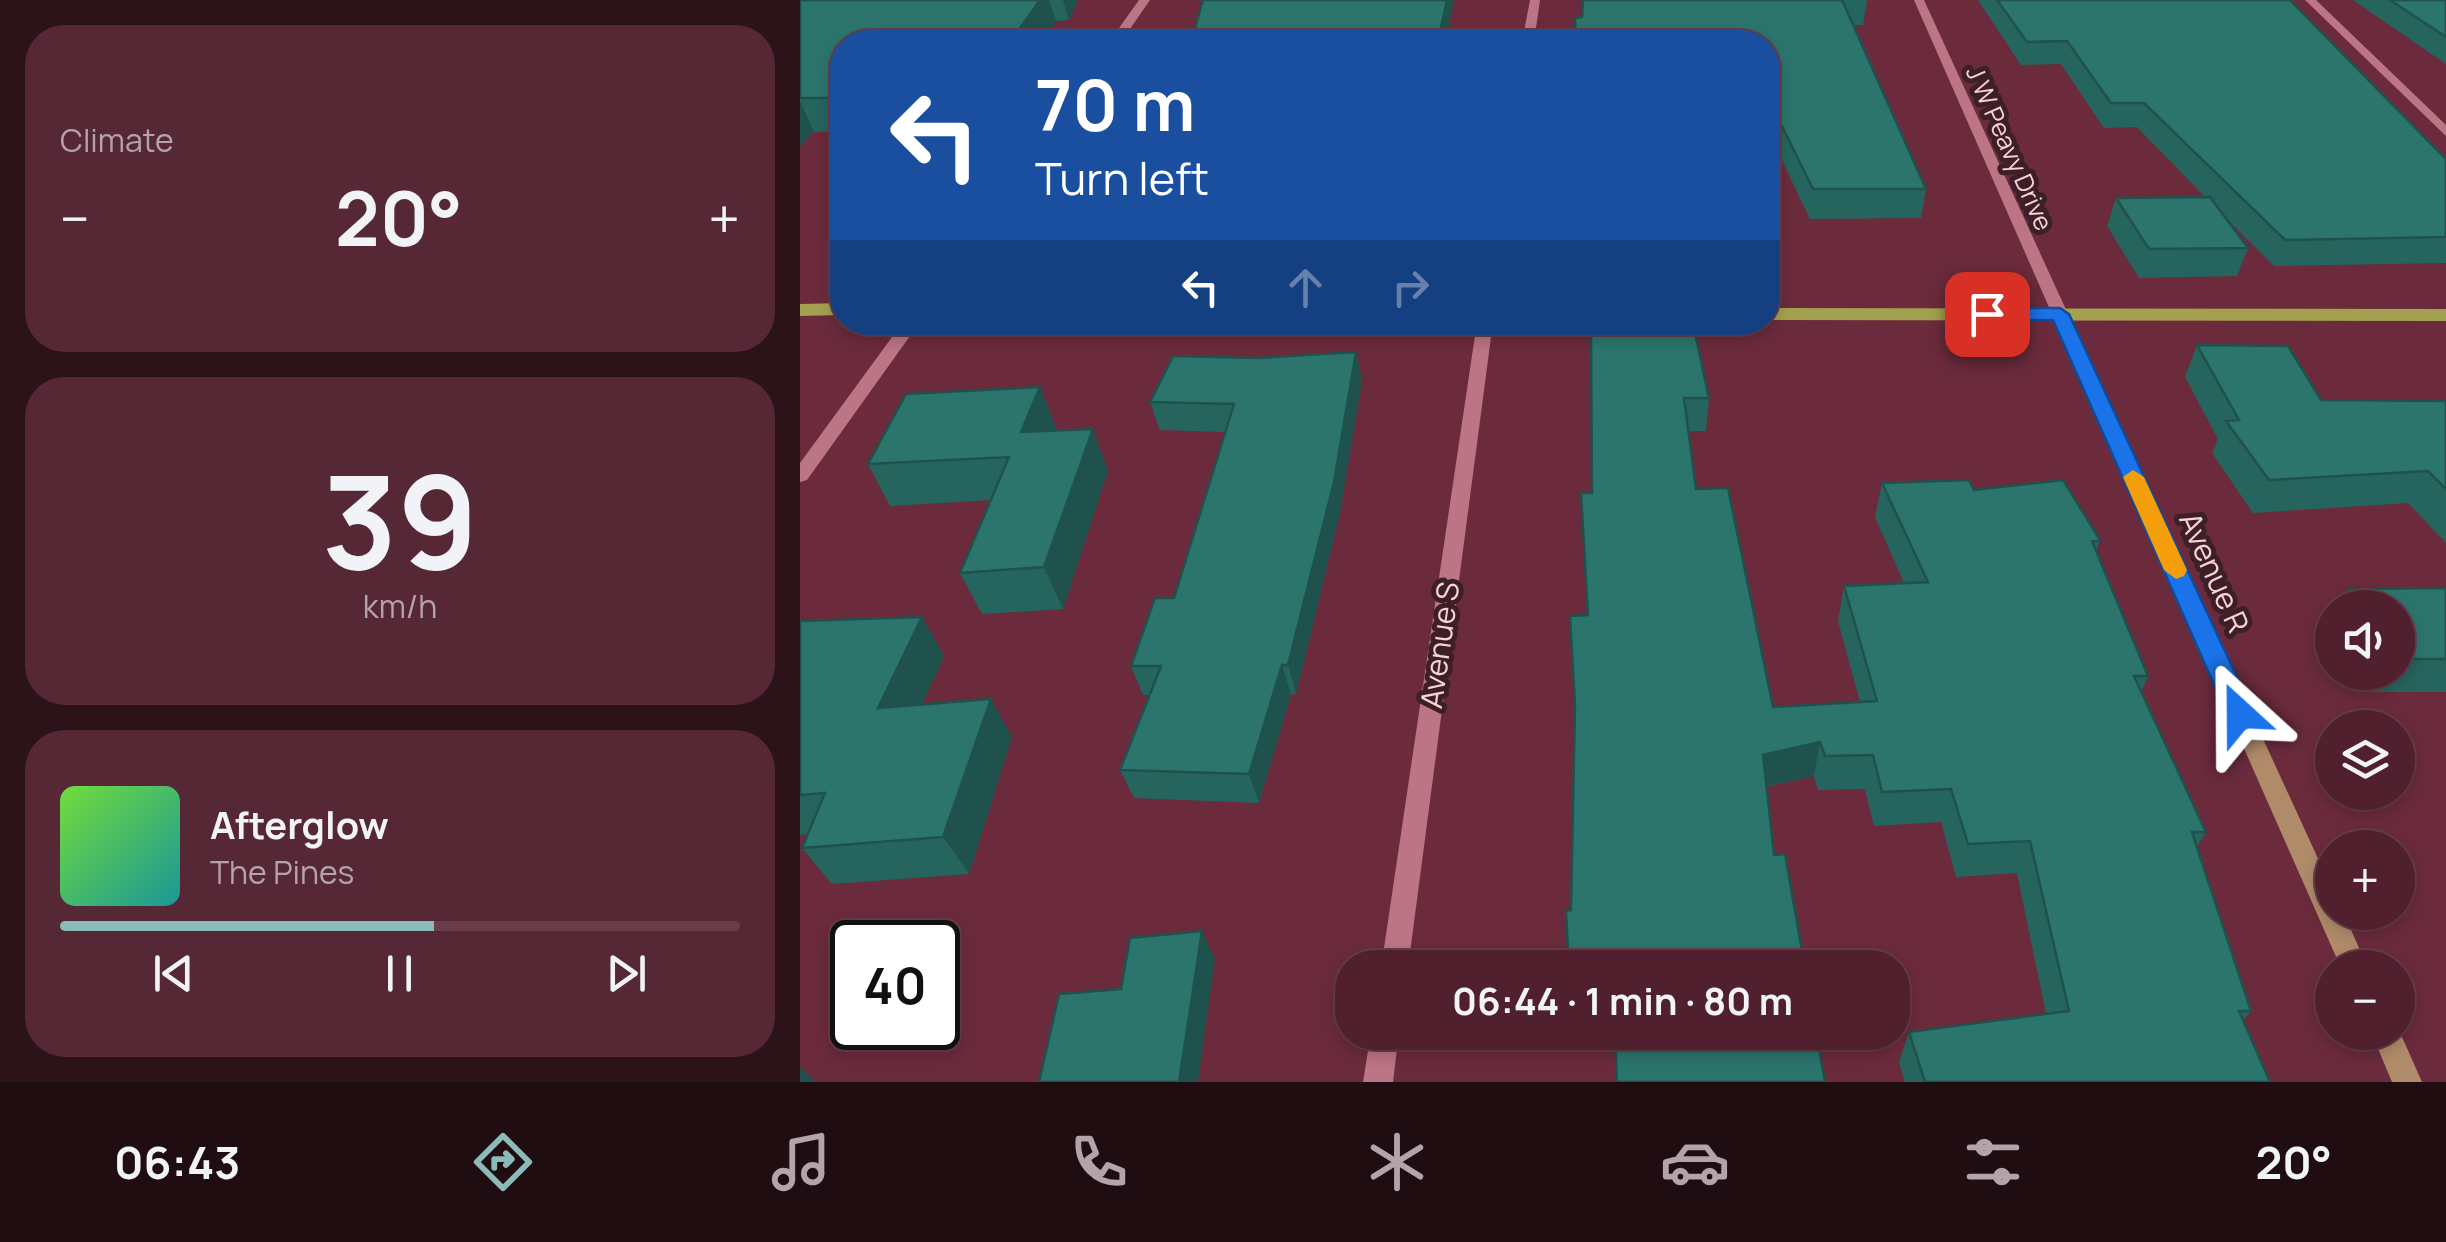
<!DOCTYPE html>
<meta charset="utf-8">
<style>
:root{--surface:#50202e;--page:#562836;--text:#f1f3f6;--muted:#b4a3aa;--line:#673e4a;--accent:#8bbbb9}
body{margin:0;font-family:Manrope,sans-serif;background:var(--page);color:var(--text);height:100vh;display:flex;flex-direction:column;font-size:38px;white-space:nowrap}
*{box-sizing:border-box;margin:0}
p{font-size:32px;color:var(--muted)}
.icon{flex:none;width:55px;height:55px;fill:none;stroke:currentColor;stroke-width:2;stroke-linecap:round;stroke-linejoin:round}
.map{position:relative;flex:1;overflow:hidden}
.details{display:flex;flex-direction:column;gap:25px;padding:25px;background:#2c1219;width:800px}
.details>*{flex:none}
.banner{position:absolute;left:30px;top:30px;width:950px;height:305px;border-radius:40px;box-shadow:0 5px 15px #0003,0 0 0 2px var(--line);background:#1a4fa0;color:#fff;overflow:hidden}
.fabs{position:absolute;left:1515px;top:590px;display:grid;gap:20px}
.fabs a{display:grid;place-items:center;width:100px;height:100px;border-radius:50%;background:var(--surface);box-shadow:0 5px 15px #0003,0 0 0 2px var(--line);font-size:50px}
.speed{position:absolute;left:30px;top:920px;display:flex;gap:20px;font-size:50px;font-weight:700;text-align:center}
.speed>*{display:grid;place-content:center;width:130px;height:130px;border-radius:50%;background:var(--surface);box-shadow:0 5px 15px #0003,0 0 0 2px var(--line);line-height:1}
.speed .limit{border:5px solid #111;border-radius:15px;background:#fff;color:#111}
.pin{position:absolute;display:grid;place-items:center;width:85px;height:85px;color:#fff;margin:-42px;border-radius:20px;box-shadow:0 5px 15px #0006}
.me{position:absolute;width:110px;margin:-55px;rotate:336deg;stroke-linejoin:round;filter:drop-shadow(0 0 8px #0008)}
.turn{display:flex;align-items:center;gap:35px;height:210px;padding:0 40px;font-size:45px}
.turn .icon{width:130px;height:130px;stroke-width:2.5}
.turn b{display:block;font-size:70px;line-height:85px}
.lanes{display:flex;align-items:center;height:95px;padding:0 40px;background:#0003;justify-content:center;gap:50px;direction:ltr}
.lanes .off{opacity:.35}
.big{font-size:75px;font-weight:700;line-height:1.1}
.details .tile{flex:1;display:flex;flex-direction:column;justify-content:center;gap:15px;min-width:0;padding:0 35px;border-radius:40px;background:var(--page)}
.details .dial{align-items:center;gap:0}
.dial b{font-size:130px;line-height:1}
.song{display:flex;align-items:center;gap:30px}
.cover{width:120px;height:120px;border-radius:15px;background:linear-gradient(135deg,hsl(100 70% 55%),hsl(180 70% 35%))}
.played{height:10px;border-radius:5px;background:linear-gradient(90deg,var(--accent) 55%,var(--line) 55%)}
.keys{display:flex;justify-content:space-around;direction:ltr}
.heat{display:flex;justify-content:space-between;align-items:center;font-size:55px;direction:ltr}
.trip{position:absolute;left:535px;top:950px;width:575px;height:100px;border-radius:40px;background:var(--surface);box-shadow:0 5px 15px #0003,0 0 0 2px var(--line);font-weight:700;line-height:100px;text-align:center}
.tab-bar{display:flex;height:160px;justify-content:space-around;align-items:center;background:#200d12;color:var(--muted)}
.tab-bar .icon{width:70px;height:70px}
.tab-bar .selected{color:var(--accent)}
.tab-bar b{font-size:45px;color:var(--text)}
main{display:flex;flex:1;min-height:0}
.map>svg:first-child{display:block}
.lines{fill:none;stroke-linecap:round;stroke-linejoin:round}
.street{fill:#bc7585;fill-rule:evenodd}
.secondary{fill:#b08b6a;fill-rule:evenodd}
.primary{fill:#a3a14f;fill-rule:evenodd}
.wall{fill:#26655e}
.shaded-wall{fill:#1f524c}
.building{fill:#2c756d;stroke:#1f524c;stroke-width:2.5}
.route{fill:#1a73e8;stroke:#114b97;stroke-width:2.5}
.slow{fill:#f59e0b}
.labels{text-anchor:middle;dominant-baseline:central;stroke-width:10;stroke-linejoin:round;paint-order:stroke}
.far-street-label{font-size:25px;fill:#fad2da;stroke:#3d2027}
.street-label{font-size:30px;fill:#fad2da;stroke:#3d2027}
</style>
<main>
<section class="details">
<div class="tile"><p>Climate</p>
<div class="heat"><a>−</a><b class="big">20°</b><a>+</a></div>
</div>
<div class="tile dial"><b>39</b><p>km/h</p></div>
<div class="tile">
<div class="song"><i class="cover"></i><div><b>Afterglow</b><p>The Pines</p></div></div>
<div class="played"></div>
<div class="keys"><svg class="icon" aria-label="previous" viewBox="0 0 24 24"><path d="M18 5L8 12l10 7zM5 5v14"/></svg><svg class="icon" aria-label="pause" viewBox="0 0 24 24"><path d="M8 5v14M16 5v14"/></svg><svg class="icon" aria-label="next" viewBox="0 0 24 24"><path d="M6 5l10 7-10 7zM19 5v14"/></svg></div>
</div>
</section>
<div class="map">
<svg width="1646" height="1082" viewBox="0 0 1646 1082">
<rect width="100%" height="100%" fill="#6b2b3d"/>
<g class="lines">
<path class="street" d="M339,0H350L321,42H309Z
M730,0H740L734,42H722Z
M1114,0H1124L1268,314L1266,317H1254L1252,314Z
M1505,0H1516L1646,125V136Z
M103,322H120L7,480L0,482V463Z
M677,322H693L608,968H581Z
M571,1032H599L593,1082H563Z"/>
<path class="secondary" d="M1260,309L1268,314L1532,889V912H1543L1568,968H1541L1252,314Z
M1598,1028L1622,1082H1592L1571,1032H1598Z"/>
<path class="primary" d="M42,303V315L0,316V304Z
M968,308L1646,309V321L968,320Z"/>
</g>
<path class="wall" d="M0,0H278L269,20L42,42V131L14,132L0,146Z
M783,0H1067L1063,25H1053L1126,189L1121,218L1010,219L968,131V42L782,17Z
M1178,0H1490L1646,159V263L1474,266L1426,218L1448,248L1437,276L1339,278L1307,226L1316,198L1405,197L1337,127L1304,128L1261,64L1221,65Z
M1553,0H1646V64Z
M791,328L909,398L906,431H889L896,489L973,707L1060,702L1038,621L1044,586L1104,583L1075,517L1082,483L1174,490L1300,540L1296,551L1348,676L1341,692L1406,832L1397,847L1451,1011L1443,1021L1470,1082H1105L1099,1062L1109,1032L1246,1014L1217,873L1156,877L1141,822L1074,826L1065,789L1018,790L1014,776L966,787L771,910L775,713L787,615L781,493H792Z
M1397,345L1521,400L1646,401V543L1608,503L1453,513L1412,453L1418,439L1385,377Z
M556,352L562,380L540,512L496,694H491L459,803L334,798L320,770L349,695H343L331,666L374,598L425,432L360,430L350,402L459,358Z
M240,387L256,428L255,431L308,470L263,609L182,614L160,573L191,500L90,506L68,464Z
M1646,588V692H1570L1559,672H1598V608H1538L1549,589Z
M122,617L144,656L122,704L212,737L169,874L32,884L2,848L8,834L0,835V621Z
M772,1032H1016L1025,1082H816L814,1034L773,1038Z"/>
<path class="shaded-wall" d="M240,0H249L256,21L242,42H210Z
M263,0H278L269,20Z
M647,0H654L646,42H638Z
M0,101L14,132L0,146Z
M556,352L562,380L540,512L496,694L488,665Z
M240,387L256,428L239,473L221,432Z
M293,429L308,470L263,609L244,567Z
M122,617L144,656L103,746L78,708Z
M482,665L491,694L459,803L449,774Z
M191,699L212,737L169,874L143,837Z
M1020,742L1014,776L958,788L963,755Z
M402,931L415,959L398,1082H379Z
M0,1067L16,1082H0Z"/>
<path class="building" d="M0,0H240L210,42H42V98H0Z
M403,0H647L638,42H385L395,28Z
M783,0H1042L1126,189H1013L968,98V42H940L937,38L938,42H776L775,18L782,17Z
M1197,0H1490L1646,159V237L1485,240L1344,103H1311L1267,41L1227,42Z
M1590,0H1646V37Z
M1410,197L1448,248L1349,249L1316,198Z
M791,328H894L909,398H884L896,489L928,488L973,707L1077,701L1044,586L1128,582L1082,483L1169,480L1174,490L1263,480L1300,540L1292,541L1348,676H1334L1406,832H1392L1451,1011H1439L1470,1082H1125L1109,1032L1269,1011L1230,841L1168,844L1151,789L1082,792L1073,755L1025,756L1020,742L963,755L974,855L985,854L1005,968H769L766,911L771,910L775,705L770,616L788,615L781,493H792Z
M1397,345L1488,346L1521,400L1646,401V489L1628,471L1469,480L1426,421L1439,420Z
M556,352L534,482L488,665H482L449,774L320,770L361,666H331L355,598H374L434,404L350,402L373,356L459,358Z
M240,387L221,432L293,429L244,567L160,573L209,457L68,464L106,394Z
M1646,588V659H1598V608H1561L1549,589Z
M122,617L78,708L191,699L143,837L2,848L25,793L0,795V621Z
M402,931L379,1082H239L259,994L321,989L330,938Z
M815,1032H1016L1025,1082H817Z"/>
<path class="route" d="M1260,308L1269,314L1454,714L1450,721L1440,724L1431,721L1427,714L1253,320H1187L1178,314L1187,308Z"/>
<path class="slow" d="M1333,470L1344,477L1387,570L1384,576L1376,579L1364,570L1323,477Z"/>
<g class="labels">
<g class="far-street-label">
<text transform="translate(1210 148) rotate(66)">J W Peavy Drive</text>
</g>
<g class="street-label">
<text transform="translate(1415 572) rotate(66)">Avenue R</text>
<text transform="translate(639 645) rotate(-82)">Avenue S</text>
</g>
</g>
</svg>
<div class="fabs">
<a><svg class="icon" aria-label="sound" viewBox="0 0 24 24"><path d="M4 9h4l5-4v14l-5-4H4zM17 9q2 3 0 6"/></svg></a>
<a><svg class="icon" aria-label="layers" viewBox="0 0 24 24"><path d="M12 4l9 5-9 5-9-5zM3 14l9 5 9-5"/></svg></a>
<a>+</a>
<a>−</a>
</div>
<div class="speed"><div class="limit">40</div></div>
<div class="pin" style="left:1187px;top:314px;background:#d93025"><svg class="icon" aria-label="arrive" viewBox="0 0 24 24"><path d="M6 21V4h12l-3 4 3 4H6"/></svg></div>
<svg class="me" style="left:1440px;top:714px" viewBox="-20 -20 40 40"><path d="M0-17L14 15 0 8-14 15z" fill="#1a73e8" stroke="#fff" stroke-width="4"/></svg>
<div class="trip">06:44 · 1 min · 80 m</div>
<div class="banner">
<div class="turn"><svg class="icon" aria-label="left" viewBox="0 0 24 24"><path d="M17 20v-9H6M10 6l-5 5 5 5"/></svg><div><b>70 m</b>Turn left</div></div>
<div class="lanes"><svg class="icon" aria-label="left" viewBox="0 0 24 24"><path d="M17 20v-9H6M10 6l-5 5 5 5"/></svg><svg class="icon off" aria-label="ahead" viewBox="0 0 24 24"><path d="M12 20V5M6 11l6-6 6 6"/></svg><svg class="icon off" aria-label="right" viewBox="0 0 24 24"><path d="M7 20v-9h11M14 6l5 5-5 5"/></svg></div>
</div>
</div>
</main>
<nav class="tab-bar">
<b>06:43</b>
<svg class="icon selected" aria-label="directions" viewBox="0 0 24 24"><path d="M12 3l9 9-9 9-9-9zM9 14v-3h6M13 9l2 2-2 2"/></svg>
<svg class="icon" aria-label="music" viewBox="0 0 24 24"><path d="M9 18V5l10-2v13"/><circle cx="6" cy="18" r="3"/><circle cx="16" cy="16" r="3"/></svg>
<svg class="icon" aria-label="phone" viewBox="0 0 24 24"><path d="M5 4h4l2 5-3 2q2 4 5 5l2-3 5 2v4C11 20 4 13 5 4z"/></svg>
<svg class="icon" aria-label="climate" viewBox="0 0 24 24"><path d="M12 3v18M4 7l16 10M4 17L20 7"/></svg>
<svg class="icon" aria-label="car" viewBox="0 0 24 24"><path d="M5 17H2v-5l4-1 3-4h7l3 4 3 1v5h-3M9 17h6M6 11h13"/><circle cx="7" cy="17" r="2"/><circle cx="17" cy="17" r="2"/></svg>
<svg class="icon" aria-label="filters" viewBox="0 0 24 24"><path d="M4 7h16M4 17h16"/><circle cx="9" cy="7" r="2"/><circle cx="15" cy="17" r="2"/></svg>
<b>20°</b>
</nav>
